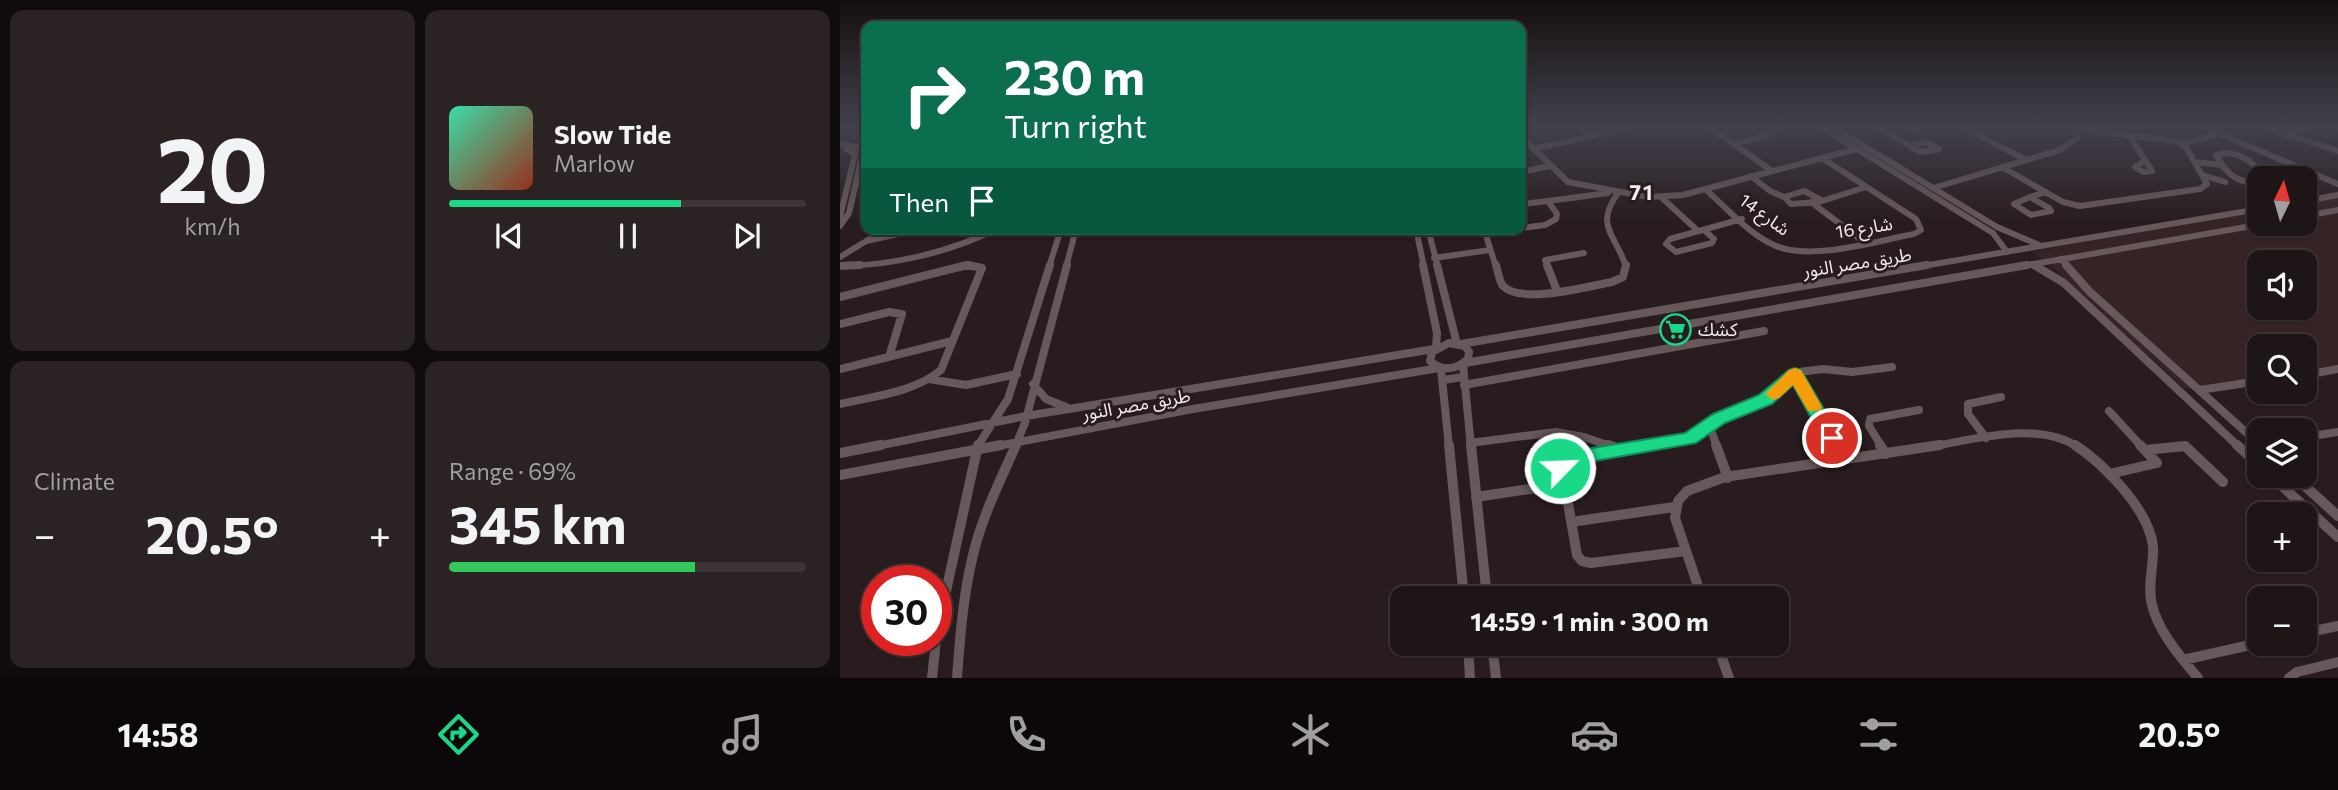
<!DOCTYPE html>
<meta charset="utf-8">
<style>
:root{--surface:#1e1516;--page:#2b2223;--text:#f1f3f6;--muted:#a19fa1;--line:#3c3435;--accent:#19d989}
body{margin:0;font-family:Commissioner,"Noto Sans Arabic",sans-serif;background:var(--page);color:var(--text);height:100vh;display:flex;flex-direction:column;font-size:26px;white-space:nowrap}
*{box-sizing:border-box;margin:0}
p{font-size:23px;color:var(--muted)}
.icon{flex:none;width:38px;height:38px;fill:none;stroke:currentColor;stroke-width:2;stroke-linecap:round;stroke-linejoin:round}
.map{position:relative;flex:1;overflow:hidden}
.side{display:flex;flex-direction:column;gap:10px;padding:10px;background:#100c0c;width:840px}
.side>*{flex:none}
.banner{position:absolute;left:21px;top:21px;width:665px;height:214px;border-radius:14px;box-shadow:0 2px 5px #0004,0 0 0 2px var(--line);background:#0b6e4f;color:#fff;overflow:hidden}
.needle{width:46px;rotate:5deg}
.fabs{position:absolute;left:1407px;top:166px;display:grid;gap:14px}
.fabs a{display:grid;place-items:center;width:70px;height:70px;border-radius:14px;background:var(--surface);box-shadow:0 2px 5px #0004,0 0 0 2px var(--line);font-size:35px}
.speed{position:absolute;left:21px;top:565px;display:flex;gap:14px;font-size:35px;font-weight:700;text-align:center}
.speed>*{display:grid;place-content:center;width:91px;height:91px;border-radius:50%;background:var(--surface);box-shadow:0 2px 5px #0004,0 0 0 2px var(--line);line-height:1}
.speed .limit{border:10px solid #d22;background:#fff;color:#111}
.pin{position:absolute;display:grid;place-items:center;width:60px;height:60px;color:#fff;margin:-30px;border:4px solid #fff;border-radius:50%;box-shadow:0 2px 7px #0007}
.me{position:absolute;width:77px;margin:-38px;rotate:66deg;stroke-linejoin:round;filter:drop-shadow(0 0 5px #0008)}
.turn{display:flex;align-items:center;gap:24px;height:147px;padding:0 28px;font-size:32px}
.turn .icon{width:91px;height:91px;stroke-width:2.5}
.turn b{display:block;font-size:49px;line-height:60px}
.then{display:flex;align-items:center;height:66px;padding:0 28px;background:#0003;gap:14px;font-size:26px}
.big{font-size:52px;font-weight:700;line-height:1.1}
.side .card{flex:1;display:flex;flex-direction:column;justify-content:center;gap:10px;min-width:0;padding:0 24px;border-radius:14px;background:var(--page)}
.side .dial{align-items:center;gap:0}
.dial b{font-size:91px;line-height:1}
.song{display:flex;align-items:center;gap:21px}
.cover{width:84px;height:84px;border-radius:10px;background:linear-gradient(135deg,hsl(160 70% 55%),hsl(10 70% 35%))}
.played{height:7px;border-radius:4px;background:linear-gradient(90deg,var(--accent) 65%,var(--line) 65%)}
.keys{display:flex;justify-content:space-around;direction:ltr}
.heat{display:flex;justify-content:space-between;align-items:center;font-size:38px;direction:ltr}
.charge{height:10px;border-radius:5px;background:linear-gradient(90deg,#34c759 69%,var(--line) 0)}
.side .tiles{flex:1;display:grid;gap:10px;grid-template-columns:repeat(2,1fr)}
.trip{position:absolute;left:550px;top:586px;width:399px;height:70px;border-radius:14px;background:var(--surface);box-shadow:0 2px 5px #0004,0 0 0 2px var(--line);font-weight:700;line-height:70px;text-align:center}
.dock{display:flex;height:112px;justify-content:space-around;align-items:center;background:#0c0809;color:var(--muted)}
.dock .icon{width:49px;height:49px}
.dock .selected{color:var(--accent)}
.dock b{font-size:32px;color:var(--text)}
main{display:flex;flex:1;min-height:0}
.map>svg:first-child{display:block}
.built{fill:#362326;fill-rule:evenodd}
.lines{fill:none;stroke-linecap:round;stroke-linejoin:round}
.minor-far2{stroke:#67585b;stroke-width:6}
.minor-far1{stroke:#67585b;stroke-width:8}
.minor{stroke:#67585b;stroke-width:10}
.route{fill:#19d989;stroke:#108d59;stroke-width:2}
.slow{fill:#f59e0b}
.labels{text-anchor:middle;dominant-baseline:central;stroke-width:6;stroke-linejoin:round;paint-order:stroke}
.street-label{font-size:18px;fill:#f4ebec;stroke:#281c1e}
.poi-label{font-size:18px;fill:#f4ebec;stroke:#281c1e;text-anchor:start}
.far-district-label{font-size:21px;font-weight:bold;letter-spacing:2px;fill:#f4ebec;stroke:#281c1e}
</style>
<main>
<section class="side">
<div class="tiles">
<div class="card dial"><b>20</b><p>km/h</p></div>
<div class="card">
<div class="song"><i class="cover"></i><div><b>Slow Tide</b><p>Marlow</p></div></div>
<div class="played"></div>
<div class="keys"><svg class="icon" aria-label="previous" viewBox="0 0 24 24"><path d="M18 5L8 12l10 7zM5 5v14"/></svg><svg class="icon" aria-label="pause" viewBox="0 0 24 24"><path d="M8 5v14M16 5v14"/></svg><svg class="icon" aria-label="next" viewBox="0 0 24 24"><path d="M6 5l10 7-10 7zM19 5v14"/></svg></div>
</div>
<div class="card"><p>Climate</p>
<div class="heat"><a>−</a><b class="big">20.5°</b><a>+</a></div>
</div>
<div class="card"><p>Range · 69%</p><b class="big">345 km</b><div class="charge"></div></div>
</div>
</section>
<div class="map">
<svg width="1498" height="678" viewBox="0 0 1498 678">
<rect width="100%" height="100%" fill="#281c1e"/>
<path class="built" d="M1498,191V366L1465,371V346H1419V378L1345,389L1210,265L1192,252L1419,207V224H1465V198ZM1419,262H1465V308H1419Z"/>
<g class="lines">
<path class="minor-far2" d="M741,127L750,136
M870,127L932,171
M981,127L1153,233L1167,252
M993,127L1157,227L1199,245
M1037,127L1080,152L1099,149L1087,142L1070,146
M1067,127L1076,132
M1123,127L1186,160
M1364,127L1498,184
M1424,127L1498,151
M1288,134L1312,171L1303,172L1295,167L1305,161
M1443,134L1466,127
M681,136L728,182L808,197L843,195L1016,149
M0,144L17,147L23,152L9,213L0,226
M893,144L929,135L934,132V127
M1342,144L1380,133
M693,149L791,127
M1355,162L1382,165
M1162,167L1223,202L1240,206L1360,189L1367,184L1346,147L1336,141L1237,129
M681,172L709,166
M1363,175L1385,182
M911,176L930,191L944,197
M1419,181C1398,186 1385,172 1376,155C1394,149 1416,160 1421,178
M1093,188L1220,150L1237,138L1236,127
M865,189C887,208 909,235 936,246C973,261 1036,241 1074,234L1081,230L1076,219L982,158
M779,192C753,226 776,234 786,267
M821,197L858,231
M1190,197L1209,208L1211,211L1191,215L1174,204Z
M1190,197L1206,192
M981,200L964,191L944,197L951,204L979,202L1026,187
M708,201L768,193
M1465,201L1498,195
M971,202L1024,242
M681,204L708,201L717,214L716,219L705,225L681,228
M1465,216L1498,210
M0,217L15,154L6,149
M576,229L584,267
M588,229L598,267
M644,229L656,267
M864,230L874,239L872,243L836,252L826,244L830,239L902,219
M645,232L670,229
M26,241L81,229
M0,257L46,229
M594,258L650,250
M1221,259L1228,267
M1192,264L1197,267
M0,266C51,266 111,252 156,229
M120,267H136
M209,267L221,229
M226,267L236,229
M708,267L705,260L744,253
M1077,267L1419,209
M1177,267L1423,224"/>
<path class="minor-far1" d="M583,265L597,333L596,348
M597,265L617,344
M656,265C658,271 659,281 663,286C681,305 749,286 772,282L783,277L786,265
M707,265L717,291
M1194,265L1224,283L1399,447
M1226,265L1249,291L1419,444
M0,266L20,265
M0,297L127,265
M0,324L49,312L62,314L49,357
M609,343L625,346L629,352L628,359C616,370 603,372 590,361L592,352Z
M621,344L1087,265
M625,363L1187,265
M623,365L631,447
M0,369L112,341
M601,369L609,447
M955,374L996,447
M1465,375L1498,369
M89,379L126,385L177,374
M603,380L623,377
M193,384L206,399L226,407
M624,385L924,331
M1360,390L1419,381
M0,404C34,396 73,393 101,370L142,268L128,265
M1269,411L1302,447
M869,424L877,447
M1466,437L1498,432
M1146,438L1128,414V404L1161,397
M630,443L716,432L744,437L773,447
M32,447L186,416L594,349
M137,447L168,399L210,265
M152,447L353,409L599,368
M175,447L185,423L227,265
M802,447L850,439L879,418L926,399L959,372L983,369L1012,372L1052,367
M1042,447L1029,426L1030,419L1079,410
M1088,447C1134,440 1197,420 1238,447
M1338,447H1346"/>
<path class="minor" d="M609,445L624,598
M631,445L647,598
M768,445L780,449
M813,445L731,458L721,463L737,555L742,561L751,563L846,551
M876,445L888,478
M995,445L1004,460
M1040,445L1046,454
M1235,445C1264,464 1309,510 1313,546C1314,566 1307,586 1312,605C1319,633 1340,656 1358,678
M1397,445L1419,465
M1305,450L1345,446L1383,482
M0,453L41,445
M1269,474L1317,463L1300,445
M0,475L161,445
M1431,476L1498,537
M1454,476L1498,516
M636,497L723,484
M731,522L834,507
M862,598L835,518L838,501L847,491L885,477L1100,445
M1465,633L1498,626
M96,637L138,445
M628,644L630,678
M652,644L656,678
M877,644L889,678
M1343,660L1419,643
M92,678L96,640
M117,678C120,637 123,596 133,555C142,517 160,481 176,445
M1449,678L1457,672L1498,662"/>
</g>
<linearGradient id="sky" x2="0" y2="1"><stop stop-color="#160f10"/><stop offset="0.57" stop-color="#42404c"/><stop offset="1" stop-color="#42404c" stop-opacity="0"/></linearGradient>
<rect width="1498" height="222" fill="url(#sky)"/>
<path class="route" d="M955,368L961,370L998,433L1001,438L998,443H985L953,385L932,404L885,423L856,443L732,465L726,474L720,476L713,474L710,468L715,457L727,452L845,433L873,414L919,395L949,370Z"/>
<path class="slow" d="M955,368L961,370L982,407L980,411H968L953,385L939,398L933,400L925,394L949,370Z"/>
<defs>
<symbol id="supermarket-ring" viewBox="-11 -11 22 22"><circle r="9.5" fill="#281c1e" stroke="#19d989" stroke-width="1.5"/><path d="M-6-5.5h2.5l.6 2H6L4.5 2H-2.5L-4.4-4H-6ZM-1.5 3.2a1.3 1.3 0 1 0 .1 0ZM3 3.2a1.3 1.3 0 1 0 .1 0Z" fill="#19d989"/></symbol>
</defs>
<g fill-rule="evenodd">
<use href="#supermarket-ring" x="818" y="312" width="35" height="35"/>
</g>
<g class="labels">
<g class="street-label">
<text transform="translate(925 214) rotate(36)">شارع 14</text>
<text transform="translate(1024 227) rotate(-9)">شارع 16</text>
<text transform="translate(1017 262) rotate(-9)">طريق مصر النور</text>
<text transform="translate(296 404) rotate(-10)">طريق مصر النور</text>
</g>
<g class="poi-label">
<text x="858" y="329">كشك</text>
</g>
<g class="far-district-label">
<text x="802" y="191">71</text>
</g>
</g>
</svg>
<div class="fabs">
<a><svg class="needle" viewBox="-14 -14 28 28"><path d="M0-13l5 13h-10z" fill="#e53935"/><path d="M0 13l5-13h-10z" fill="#a19fa1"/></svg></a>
<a><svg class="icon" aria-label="sound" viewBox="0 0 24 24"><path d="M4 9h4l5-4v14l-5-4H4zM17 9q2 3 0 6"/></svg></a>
<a><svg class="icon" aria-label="search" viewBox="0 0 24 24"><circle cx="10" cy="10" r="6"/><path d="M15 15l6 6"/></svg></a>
<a><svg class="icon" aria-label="layers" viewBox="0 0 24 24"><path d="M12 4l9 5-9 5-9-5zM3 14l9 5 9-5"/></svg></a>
<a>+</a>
<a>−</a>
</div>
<div class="speed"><div class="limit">30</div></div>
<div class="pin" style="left:992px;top:438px;background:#d93025"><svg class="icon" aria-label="arrive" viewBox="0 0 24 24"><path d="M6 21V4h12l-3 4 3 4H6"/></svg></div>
<svg class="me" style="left:720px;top:468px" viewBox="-20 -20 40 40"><circle r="17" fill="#19d989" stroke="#fff" stroke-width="3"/><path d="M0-11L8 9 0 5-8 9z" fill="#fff"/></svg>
<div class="trip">14:59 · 1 min · 300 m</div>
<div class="banner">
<div class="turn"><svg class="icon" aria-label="right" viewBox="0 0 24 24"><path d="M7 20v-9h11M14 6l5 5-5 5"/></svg><div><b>230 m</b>Turn right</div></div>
<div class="then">Then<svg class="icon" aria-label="arrive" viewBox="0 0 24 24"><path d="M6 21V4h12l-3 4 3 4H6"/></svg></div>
</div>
</div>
</main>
<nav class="dock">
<b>14:58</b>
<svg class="icon selected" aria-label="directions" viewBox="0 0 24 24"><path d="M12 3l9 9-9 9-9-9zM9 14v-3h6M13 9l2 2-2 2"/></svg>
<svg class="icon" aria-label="music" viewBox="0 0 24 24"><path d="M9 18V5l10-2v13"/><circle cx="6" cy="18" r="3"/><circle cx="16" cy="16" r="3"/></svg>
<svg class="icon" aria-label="phone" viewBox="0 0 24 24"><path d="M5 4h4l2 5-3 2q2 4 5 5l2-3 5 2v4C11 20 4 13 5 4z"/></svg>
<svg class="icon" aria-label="climate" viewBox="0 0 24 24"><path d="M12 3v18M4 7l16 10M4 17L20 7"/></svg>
<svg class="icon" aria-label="car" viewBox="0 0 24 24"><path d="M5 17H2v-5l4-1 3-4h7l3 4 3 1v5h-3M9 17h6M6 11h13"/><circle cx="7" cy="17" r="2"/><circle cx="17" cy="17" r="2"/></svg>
<svg class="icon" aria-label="filters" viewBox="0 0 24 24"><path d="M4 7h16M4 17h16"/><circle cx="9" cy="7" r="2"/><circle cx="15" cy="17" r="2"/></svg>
<b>20.5°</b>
</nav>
